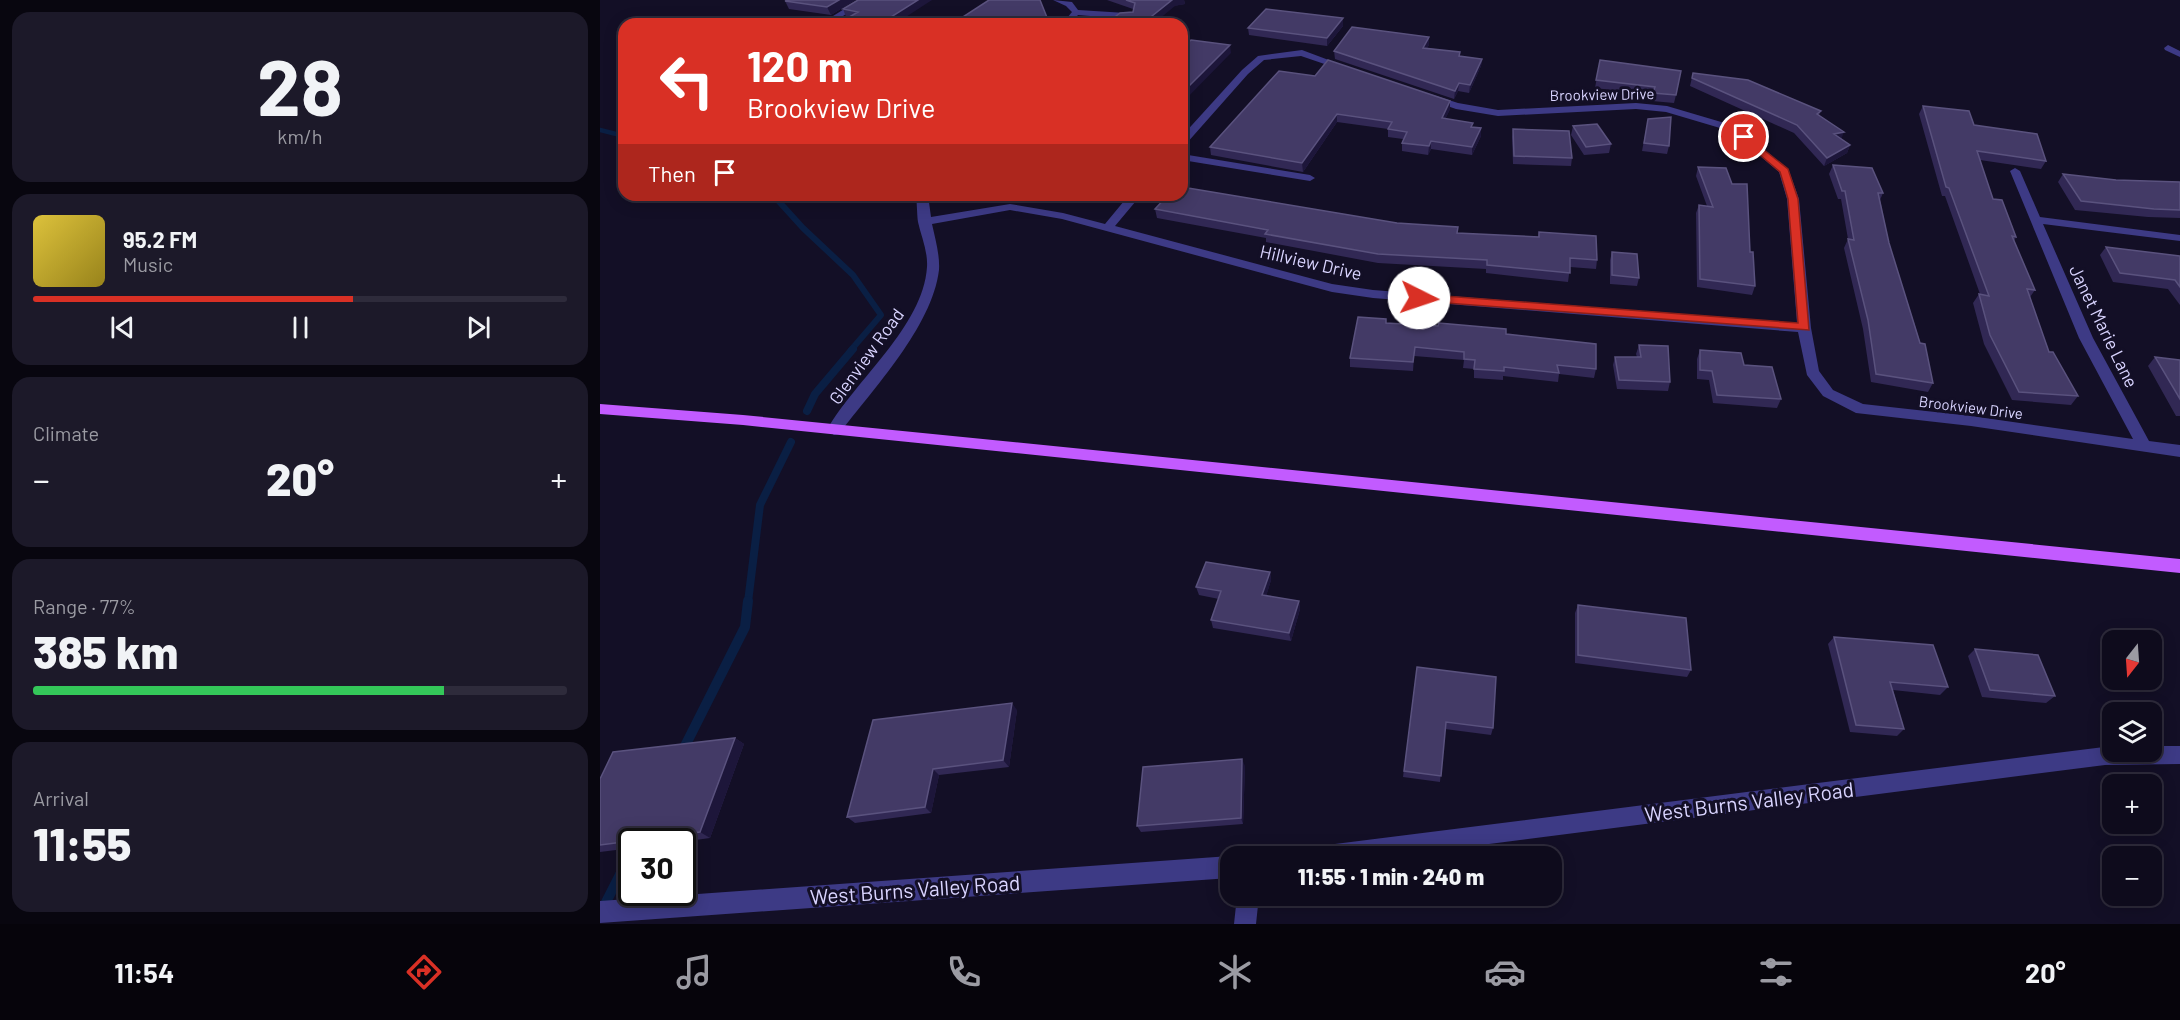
<!DOCTYPE html>
<meta charset="utf-8">
<style>
:root{--surface:#0e0b1c;--page:#1c1929;--text:#f1f3f6;--muted:#9b9ba3;--line:#2e2b3b;--accent:#d93025}
body{margin:0;font-family:Barlow,sans-serif;background:var(--page);color:var(--text);height:100vh;display:flex;flex-direction:column;font-size:22px;white-space:nowrap}
*{box-sizing:border-box;margin:0}
p{font-size:20px;color:var(--muted)}
.icon{flex:none;width:33px;height:33px;fill:none;stroke:currentColor;stroke-width:2;stroke-linecap:round;stroke-linejoin:round}
.map{position:relative;flex:1;overflow:hidden}
.drawer{display:flex;flex-direction:column;gap:12px;padding:12px;background:#08060f;width:600px}
.drawer>*{flex:none}
.top-card{position:absolute;left:18px;top:18px;width:570px;height:183px;border-radius:18px;box-shadow:0 3px 15px #0003,0 0 0 2px var(--line);background:#d93025;color:#fff;overflow:hidden}
.needle{width:39px;rotate:197deg}
.controls{position:absolute;left:1502px;top:630px;display:grid;gap:12px}
.controls a{display:grid;place-items:center;width:60px;height:60px;border-radius:12px;background:var(--surface);box-shadow:0 3px 15px #0003,0 0 0 2px var(--line);font-size:30px}
.speed{position:absolute;left:18px;top:828px;display:flex;gap:12px;font-size:30px;font-weight:700;text-align:center}
.speed>*{display:grid;place-content:center;width:78px;height:78px;border-radius:50%;background:var(--surface);box-shadow:0 3px 15px #0003,0 0 0 2px var(--line);line-height:1}
.speed .limit{border:3px solid #111;border-radius:9px;background:#fff;color:#111}
.pin{position:absolute;display:grid;place-items:center;width:51px;height:51px;color:#fff;margin:-26px;border:3px solid #fff;border-radius:50%;box-shadow:0 2px 6px #0007}
.me{position:absolute;width:66px;margin:-33px;rotate:94deg;stroke-linejoin:round;filter:drop-shadow(0 0 4px #0008)}
.turn{display:flex;align-items:center;gap:21px;height:126px;padding:0 30px;font-size:27px}
.turn .icon{width:78px;height:78px;stroke-width:2.5}
.turn b{display:block;font-size:42px;line-height:51px}
.then{display:flex;align-items:center;height:57px;padding:0 30px;background:#0003;gap:12px;font-size:22px}
.big{font-size:45px;font-weight:800;line-height:1.1}
.drawer .card{flex:1;display:flex;flex-direction:column;justify-content:center;gap:9px;min-width:0;padding:0 21px;border-radius:18px;background:var(--page)}
.drawer .dial{align-items:center;gap:0}
.dial b{font-size:78px;line-height:1}
.song{display:flex;align-items:center;gap:18px}
.cover{width:72px;height:72px;border-radius:9px;background:linear-gradient(135deg,hsl(50 70% 55%),hsl(50 70% 35%))}
.played{height:6px;border-radius:3px;background:linear-gradient(90deg,var(--accent) 60%,var(--line) 60%)}
.keys{display:flex;justify-content:space-around;direction:ltr}
.heat{display:flex;justify-content:space-between;align-items:center;font-size:33px;direction:ltr}
.charge{height:9px;border-radius:4px;background:linear-gradient(90deg,#34c759 77%,var(--line) 0)}
.trip{position:absolute;left:620px;top:846px;width:342px;height:60px;border-radius:18px;background:var(--surface);box-shadow:0 3px 15px #0003,0 0 0 2px var(--line);font-weight:800;line-height:60px;text-align:center}
.menu{display:flex;height:96px;justify-content:space-around;align-items:center;background:#06040b;color:var(--muted)}
.menu .icon{width:42px;height:42px}
.menu .active{color:var(--accent)}
.menu b{font-size:27px;color:var(--text)}
main{display:flex;flex:1;min-height:0}
.map>svg:first-child{display:block}
.lines{fill:none;stroke-linecap:round;stroke-linejoin:round}
.stream-far3{stroke:#0a1f44;stroke-width:4.5}
.stream-far2{stroke:#0a1f44;stroke-width:6}
.stream-far1{stroke:#0a1f44;stroke-width:8}
.stream{stroke:#0a1f44;stroke-width:10}
.minor{fill:#3d3a85;fill-rule:evenodd}
.major{fill:#c25bff;fill-rule:evenodd}
.wall{fill:#312854}
.shaded-wall{fill:#1d163a}
.building{fill:#433a66;stroke:#5a527e;stroke-width:1.5}
.route{fill:#d93025;stroke:#8d1f18;stroke-width:1.5}
.labels{text-anchor:middle;dominant-baseline:central;stroke-width:6;stroke-linejoin:round;paint-order:stroke}
.far-street-label{font-size:15px;fill:#d9d4ff;stroke:#130f26}
.street-label{font-size:18px;fill:#d9d4ff;stroke:#130f26}
.near-street-label{font-size:21px;fill:#d9d4ff;stroke:#130f26}
</style>
<main>
<section class="drawer">
<div class="card dial"><b>28</b><p>km/h</p></div>
<div class="card">
<div class="song"><i class="cover"></i><div><b>95.2 FM</b><p>Music</p></div></div>
<div class="played"></div>
<div class="keys"><svg class="icon" aria-label="previous" viewBox="0 0 24 24"><path d="M18 5L8 12l10 7zM5 5v14"/></svg><svg class="icon" aria-label="pause" viewBox="0 0 24 24"><path d="M8 5v14M16 5v14"/></svg><svg class="icon" aria-label="next" viewBox="0 0 24 24"><path d="M6 5l10 7-10 7zM19 5v14"/></svg></div>
</div>
<div class="card"><p>Climate</p>
<div class="heat"><a>−</a><b class="big">20°</b><a>+</a></div>
</div>
<div class="card"><p>Range · 77%</p><b class="big">385 km</b><div class="charge"></div></div>
<div class="card"><p>Arrival</p><b class="big">11:55</b></div>
</section>
<div class="map">
<svg width="1580" height="924" viewBox="0 0 1580 924">
<rect width="100%" height="100%" fill="#130f26"/>
<g class="lines">
<path class="stream-far3" d="M0,130L24,136"/>
<path class="stream-far2" d="M173,195L203,228L253,275L281,315L251,350"/>
<path class="stream-far1" d="M207,411L215,394L253,349
M148,602L160,505L191,442"/>
<path class="stream" d="M82,752L145,627L148,601
M0,914L32,851"/>
<path class="minor" d="M259,0H269L230,24H220Z
M453,0L472,2L478,10L526,13L530,16L526,19L478,15L470,24H462L472,12L466,6Z
M1568,45L1580,51V57L1565,50L1564,48Z
M702,50L750,68L742,70L701,56L664,60L648,74L586,144L582,145V136L642,70L658,56Z
M830,94L858,103L898,110L1036,103L1067,106L1128,124L1148,135L1189,171L1199,199L1211,328L1219,371L1233,390L1263,404L1371,416L1533,439L1479,338L1410,171L1415,168L1420,171L1440,217L1580,235V241L1443,224L1493,338L1549,441L1580,445V457L1371,426L1256,413L1223,396L1207,375L1198,332L773,298L732,292L462,219L410,210L332,224C335,238 340,255 339,270C332,327 273,389 239,434L234,435L227,430C255,380 323,327 327,267C328,251 321,236 318,222C317,215 317,203 316,195H328L331,217L410,204L463,213L505,224L529,195H541L515,226L732,284L773,290L1197,323L1187,199L1179,172L1140,139L1120,128L1066,112L1036,109L898,116L856,109L827,99V95Z
M582,154L710,175L715,178L710,181L582,160Z
M1512,746V752H1551V746H1580V764L1505,765L796,856H709L712,849L719,846Z
M630,856V878L0,923V901Z
M637,896H659L656,924H634Z"/>
<path class="major" d="M0,404L143,415L1580,559V573L143,425L0,414Z"/>
</g>
<path class="wall" d="M255,0L231,15L189,9L185,1Z
M332,0L252,19L251,18L246,17L243,9Z
M507,0H584L585,4L533,12V9Z
M743,26L727,46L649,35L648,28Z
M829,45L827,48L860,52V56L882,59L881,66L869,93L858,91L854,99L735,59L734,51Z
M1000,60L1076,95L1074,103L1052,101L1053,95L995,88Z
M679,71L850,109L845,119L873,128L881,136L872,155L831,149L828,155L802,151V143L803,139L788,137V129L737,122L703,172L611,155L610,147Z
M1093,73L1221,111L1219,115L1241,139L1250,145L1247,153L1224,166L1194,133L1090,86Z
M1323,106L1374,125L1446,161L1441,169L1380,160L1393,199L1416,237L1414,241L1435,290L1430,297L1449,352L1478,396L1471,405L1412,400L1384,344L1373,303L1379,294H1380L1345,196H1342L1319,114Z
M1048,119L1069,146L1067,154L1042,151Z
M973,126L1011,144L1009,153L984,155L971,135Z
M913,129L972,158L971,166L913,164L912,137Z
M1233,165L1283,193L1280,200L1289,243L1333,383L1328,392L1271,382L1263,329L1244,248L1248,239L1241,199H1238L1229,174Z
M1098,167L1150,252L1155,286L1152,295L1097,287L1096,213L1099,205L1107,206L1096,176Z
M1463,174L1516,180L1580,182V218L1548,217L1475,210L1458,182Z
M457,195H495L490,201Z
M555,209L797,223L857,233L938,237L939,232L997,260L996,269L970,267L968,282L886,273V269L778,263L666,242V238L557,218Z
M1506,247L1580,256V305L1568,289L1513,282L1500,255Z
M1012,252L1039,278L1037,286L1010,284V260Z
M786,319V323L906,334L996,369L994,378L959,374L958,382L903,376V380L874,378V369L863,368L864,360L814,356L813,371L750,367V358Z
M1039,345L1070,382L1068,391L1017,389L1013,365L1015,357H1037L1036,354Z
M1100,350L1181,399L1177,408L1113,403L1109,380L1097,379V359Z
M1555,357L1580,360V416H1576L1548,366Z
M670,572L671,580L666,596L699,601L700,609L691,641L613,628L611,620L619,599L599,595L596,587Z
M978,605L1091,670L1087,677L975,663V613Z
M1234,637L1348,687L1340,695L1293,690L1304,729L1297,736L1250,732L1228,644Z
M1375,649L1455,696L1446,703L1382,697L1368,656Z
M817,667L893,728L891,735L845,729L840,782L803,777Z
M417,710L409,767L339,775L331,813L255,823L247,817Z
M135,738L144,744L110,838L81,842H32V848L0,852V779Z
M645,766L643,824L541,832L537,826Z"/>
<path class="shaded-wall" d="M239,0H255L231,15L227,7Z
M318,0H332L295,24H280Z
M572,0H584L585,4L575,6L553,24H542Z
M743,18V26L727,46V38Z
M448,20L449,24H426L428,23Z
M829,37V45L823,55V48Z
M630,45L631,53L582,103V93Z
M882,59L881,66L869,93L870,85Z
M859,83L858,91L854,99L855,91Z
M850,101V109L842,126V118Z
M737,114V122L703,172L702,163Z
M881,128V136L872,155V147Z
M1244,132L1241,140L1234,134Z
M831,141V149L828,155L829,146Z
M1250,145L1247,153L1224,166L1227,158Z
M488,195H495L490,201Z
M670,572L671,580L664,603L662,595Z
M699,601L700,609L691,641L689,633Z
M412,703L417,710L409,767L403,760Z
M135,738L144,744L110,838L100,832Z
M642,759L645,766L643,824L641,818Z
M333,769L339,775L331,813L325,807Z"/>
<path class="building" d="M188,0H239L227,7L185,1Z
M258,0H318L280,24H243L255,17L251,16L258,12L243,9Z
M389,0H440L448,20L426,24H352Z
M526,0H572L542,24H506L520,13L533,12L535,3Z
M666,9L743,18L727,38L648,28Z
M137,18L141,24H129Z
M752,27L829,37L823,48L860,52L859,56L882,59L870,85L859,83L855,91L734,51Z
M591,40L630,45L582,93V48Z
M728,60L850,101L842,118L873,123L871,127L881,128L872,147L831,141L829,146L802,143L807,132L788,129L792,122L737,114L702,163L610,147L679,71L715,76Z
M1000,60L1081,71L1076,95L1053,93L1055,87L996,80Z
M1093,73L1148,80L1221,111L1217,114L1244,132L1234,134L1250,145L1227,158L1197,125L1092,78Z
M1323,106L1369,111L1374,125L1437,134L1446,161L1377,151L1393,199L1402,200L1416,237L1412,236L1435,290L1427,289L1449,352H1453L1478,396L1419,392L1390,335L1379,294L1389,296L1349,188L1346,187Z
M1071,117L1069,146L1044,143L1048,119Z
M997,124L1011,144L986,147L973,126Z
M913,129L969,131L972,158L914,156Z
M1233,165L1272,168L1283,193H1278L1289,243L1320,343L1325,344L1333,383L1276,374L1268,320L1248,239L1254,240L1245,191H1242Z
M1098,167L1126,168L1132,184H1147L1150,252H1153L1155,286L1100,279L1099,205L1113,207Z
M1463,174L1516,180L1580,182V210L1554,209L1481,201Z
M582,187L797,223L858,227L857,233L939,237V232L996,236L997,260L970,258V273L887,265V260L778,254L665,234L668,230L555,209L568,195H582Z
M1506,247L1580,256V287L1575,280L1520,273Z
M1012,252L1037,254L1039,278L1012,275Z
M758,317L786,319V323L838,326L839,323L906,329V334L996,344V369L957,365L959,373L904,367V371L874,369L875,360L864,359V352L815,347L813,362L750,358Z
M1039,345L1068,346L1070,382L1019,380L1015,357H1041Z
M1100,350L1141,353L1144,365L1172,367L1181,399L1117,395L1112,371L1100,370Z
M1555,357L1580,360V399Z
M606,562L670,572L662,595L699,601L689,633L611,620L621,591L596,587Z
M978,605L1086,618L1091,670L978,655Z
M1234,637L1333,645L1348,687L1290,682L1304,729L1256,725Z
M1375,649L1438,655L1455,696L1390,690Z
M817,667L896,677L893,728L846,722L841,776L804,771Z
M412,703L403,760L333,769L325,807L247,817L273,720Z
M135,738L100,832L0,845V779L13,752Z
M642,759L641,818L537,826L543,767Z"/>
<path class="route" d="M1144,134L1188,169L1198,199L1209,330L819,301L813,298L819,294L1198,323L1188,199L1184,185L1180,172L1141,139V135Z"/>
<g class="labels">
<g class="far-street-label">
<text transform="translate(1002 94) rotate(-1)">Brookview Drive</text>
<text transform="translate(1371 407) rotate(7)">Brookview Drive</text>
</g>
<g class="street-label">
<text transform="translate(711 262) rotate(13)">Hillview Drive</text>
<text transform="translate(1504 326) rotate(64)">Janet Marie Lane</text>
<text transform="translate(266 356) rotate(-54)">Glenview Road</text>
</g>
<g class="near-street-label">
<text transform="translate(1149 801) rotate(-7)">West Burns Valley Road</text>
<text transform="translate(315 889) rotate(-4)">West Burns Valley Road</text>
</g>
</g>
</svg>
<div class="controls">
<a><svg class="needle" viewBox="-14 -14 28 28"><path d="M0-13l5 13h-10z" fill="#e53935"/><path d="M0 13l5-13h-10z" fill="#9b9ba3"/></svg></a>
<a><svg class="icon" aria-label="layers" viewBox="0 0 24 24"><path d="M12 4l9 5-9 5-9-5zM3 14l9 5 9-5"/></svg></a>
<a>+</a>
<a>−</a>
</div>
<div class="speed"><div class="limit">30</div></div>
<div class="pin" style="left:1144px;top:137px;background:#d93025"><svg class="icon" aria-label="arrive" viewBox="0 0 24 24"><path d="M6 21V4h12l-3 4 3 4H6"/></svg></div>
<svg class="me" style="left:819px;top:298px" viewBox="-20 -20 40 40"><circle r="19" fill="#fff"/><path d="M0-13L10 11 0 6-10 11z" fill="#d93025"/></svg>
<div class="trip">11:55 · 1 min · 240 m</div>
<div class="top-card">
<div class="turn"><svg class="icon" aria-label="left" viewBox="0 0 24 24"><path d="M17 20v-9H6M10 6l-5 5 5 5"/></svg><div><b>120 m</b>Brookview Drive</div></div>
<div class="then">Then<svg class="icon" aria-label="arrive" viewBox="0 0 24 24"><path d="M6 21V4h12l-3 4 3 4H6"/></svg></div>
</div>
</div>
</main>
<nav class="menu">
<b>11:54</b>
<svg class="icon active" aria-label="directions" viewBox="0 0 24 24"><path d="M12 3l9 9-9 9-9-9zM9 14v-3h6M13 9l2 2-2 2"/></svg>
<svg class="icon" aria-label="music" viewBox="0 0 24 24"><path d="M9 18V5l10-2v13"/><circle cx="6" cy="18" r="3"/><circle cx="16" cy="16" r="3"/></svg>
<svg class="icon" aria-label="phone" viewBox="0 0 24 24"><path d="M5 4h4l2 5-3 2q2 4 5 5l2-3 5 2v4C11 20 4 13 5 4z"/></svg>
<svg class="icon" aria-label="climate" viewBox="0 0 24 24"><path d="M12 3v18M4 7l16 10M4 17L20 7"/></svg>
<svg class="icon" aria-label="car" viewBox="0 0 24 24"><path d="M5 17H2v-5l4-1 3-4h7l3 4 3 1v5h-3M9 17h6M6 11h13"/><circle cx="7" cy="17" r="2"/><circle cx="17" cy="17" r="2"/></svg>
<svg class="icon" aria-label="filters" viewBox="0 0 24 24"><path d="M4 7h16M4 17h16"/><circle cx="9" cy="7" r="2"/><circle cx="15" cy="17" r="2"/></svg>
<b>20°</b>
</nav>
